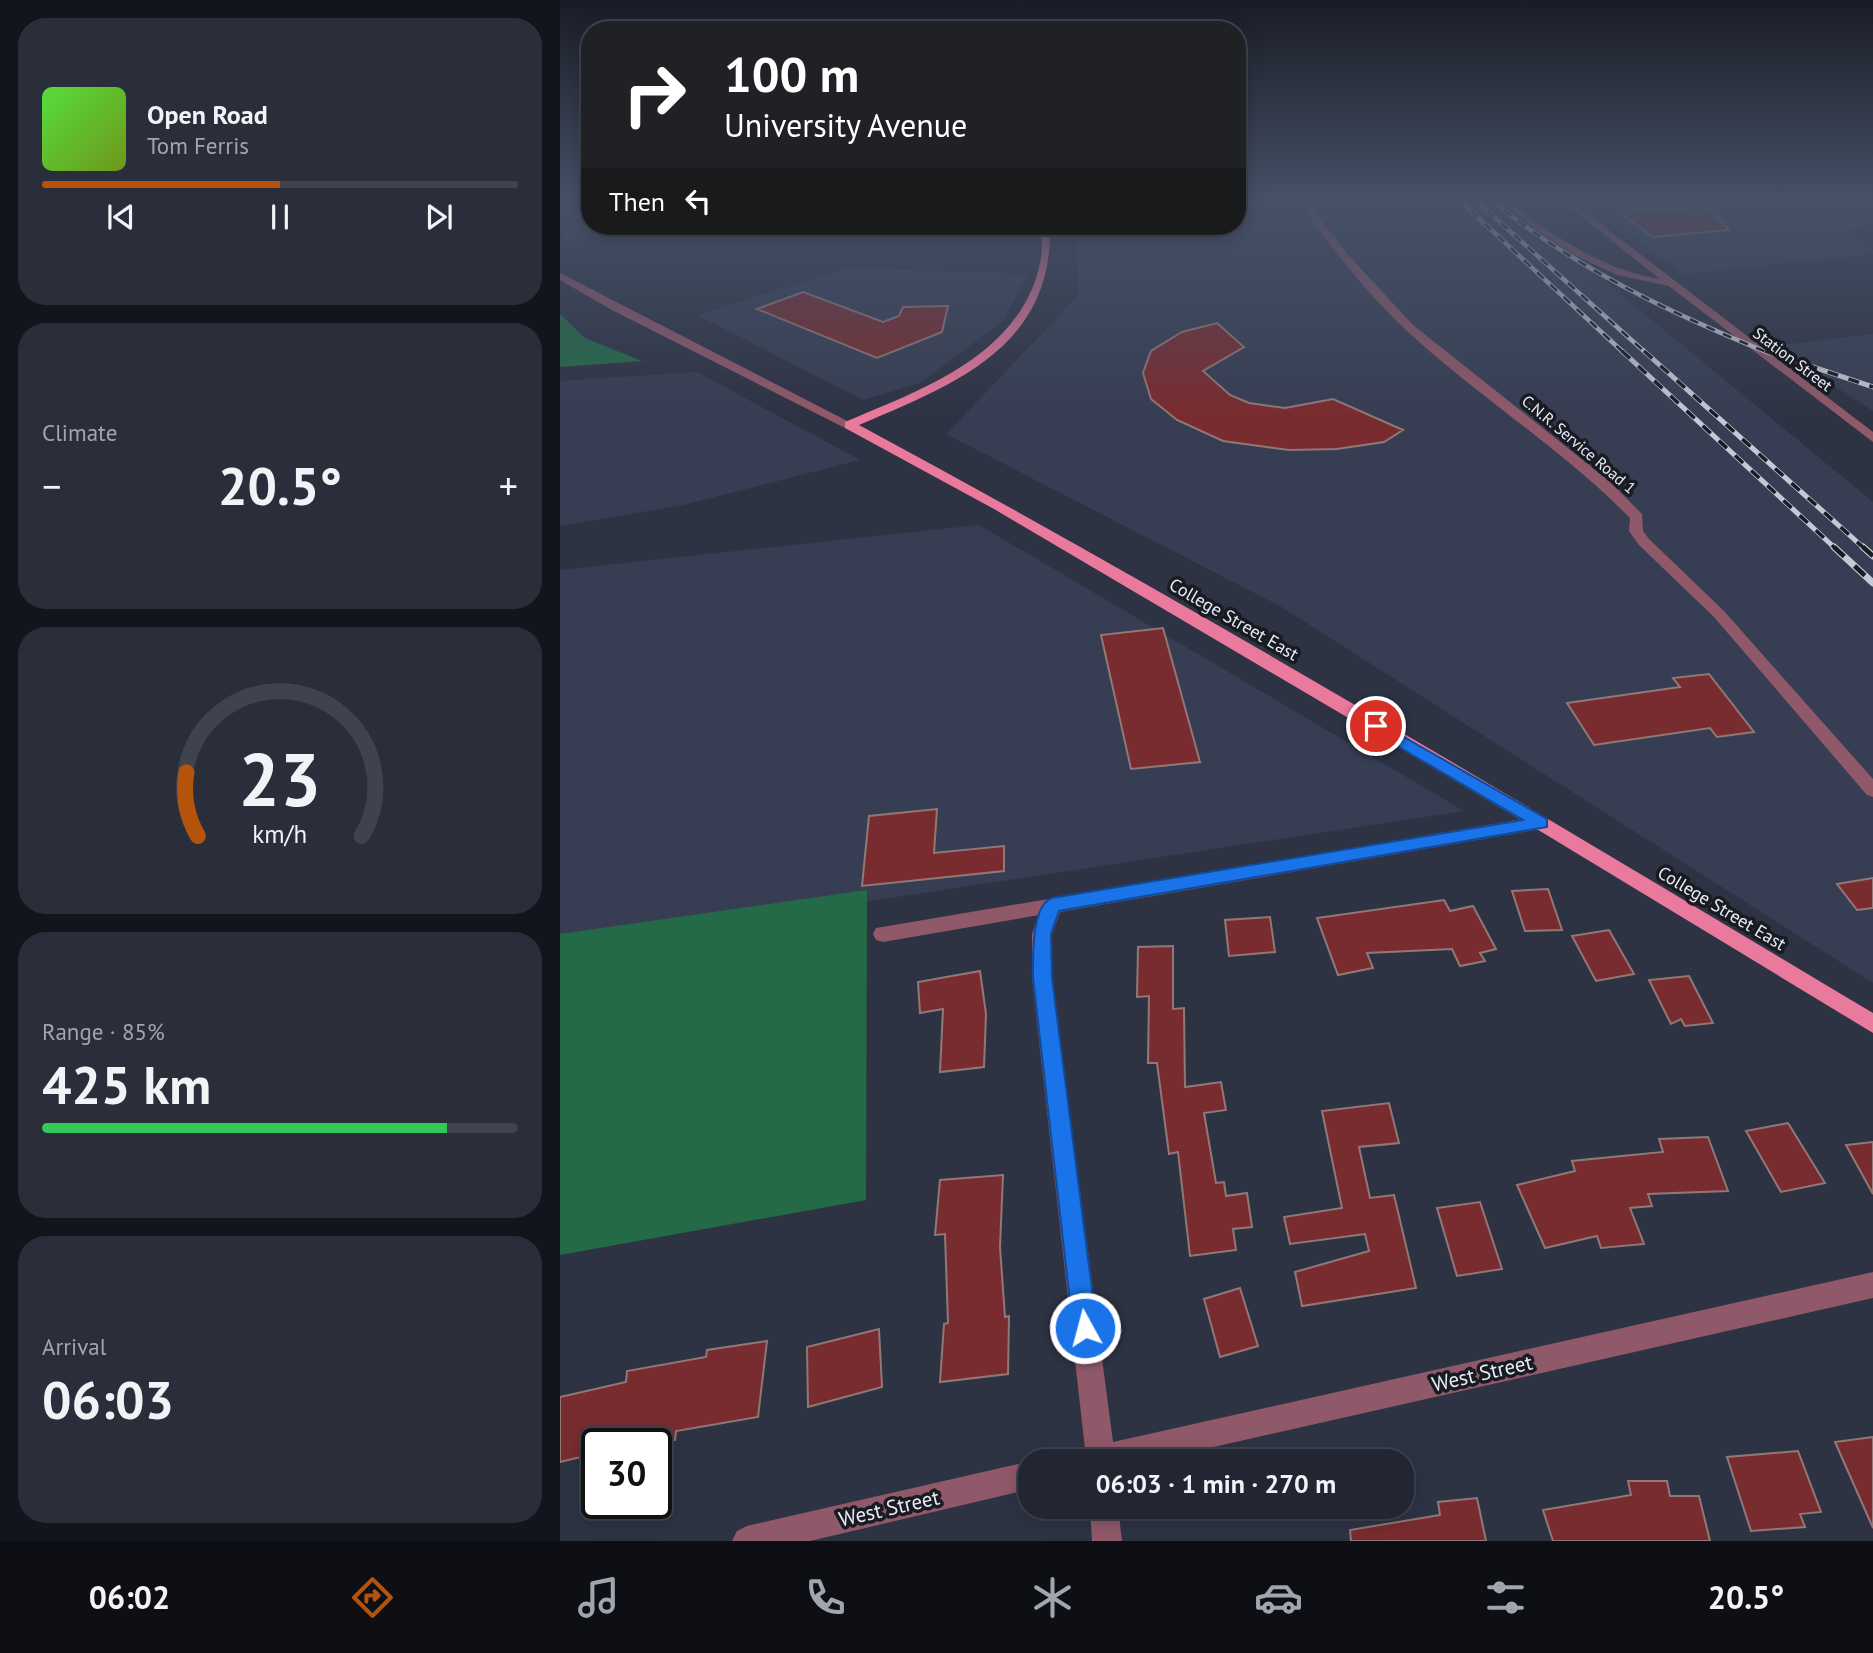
<!DOCTYPE html>
<meta charset="utf-8">
<style>
:root{--surface:#222633;--page:#2a2e3b;--text:#f1f3f6;--muted:#a2a5ac;--line:#3f434e;--accent:#b45309}
body{margin:0;font-family:"PT Sans",sans-serif;background:var(--page);color:var(--text);height:100vh;display:flex;flex-direction:column;font-size:26px;white-space:nowrap}
*{box-sizing:border-box;margin:0}
p{font-size:23px;color:var(--muted)}
.icon{flex:none;width:38px;height:38px;fill:none;stroke:currentColor;stroke-width:2;stroke-linecap:round;stroke-linejoin:round}
.map{position:relative;flex:1;overflow:hidden}
.drawer{display:flex;flex-direction:column;gap:18px;padding:18px;background:#13151c;width:560px}
.drawer>*{flex:none}
.guide{position:absolute;left:21px;top:21px;width:665px;height:214px;border-radius:28px;box-shadow:0 4px 18px #0003,0 0 0 2px var(--line);background:#202124;color:#fff;overflow:hidden}
.speed{position:absolute;left:21px;top:1428px;display:flex;gap:14px;font-size:35px;font-weight:700;text-align:center}
.speed>*{display:grid;place-content:center;width:91px;height:91px;border-radius:50%;background:var(--surface);box-shadow:0 4px 18px #0003,0 0 0 2px var(--line);line-height:1}
.speed .limit{border:4px solid #111;border-radius:10px;background:#fff;color:#111}
.pin{position:absolute;display:grid;place-items:center;width:60px;height:60px;color:#fff;margin:-30px;border:4px solid #fff;border-radius:50%;box-shadow:0 2px 7px #0007}
.me{position:absolute;width:77px;margin:-38px;rotate:353deg;stroke-linejoin:round;filter:drop-shadow(0 0 5px #0008)}
.turn{display:flex;align-items:center;gap:24px;height:147px;padding:0 28px;font-size:32px}
.turn .icon{width:91px;height:91px;stroke-width:2.5}
.turn b{display:block;font-size:49px;line-height:60px}
.then{display:flex;align-items:center;height:66px;padding:0 28px;background:#0003;gap:14px;font-size:26px}
.big{font-size:52px;font-weight:800;line-height:1.1}
.drawer .widget{flex:1;display:flex;flex-direction:column;justify-content:center;gap:10px;min-width:0;padding:0 24px;border-radius:28px;background:var(--page)}
.drawer .dial{align-items:center;gap:0}
.dial svg{height:182px;overflow:visible;fill:none;stroke:var(--line);stroke-width:7;stroke-linecap:round;text-anchor:middle}
.dial text{fill:var(--text);stroke:none}
.song{display:flex;align-items:center;gap:21px}
.cover{width:84px;height:84px;border-radius:10px;background:linear-gradient(135deg,hsl(110 70% 55%),hsl(80 70% 35%))}
.played{height:7px;border-radius:4px;background:linear-gradient(90deg,var(--accent) 50%,var(--line) 50%)}
.keys{display:flex;justify-content:space-around;direction:ltr}
.heat{display:flex;justify-content:space-between;align-items:center;font-size:38px;direction:ltr}
.charge{height:10px;border-radius:5px;background:linear-gradient(90deg,#34c759 85%,var(--line) 0)}
.trip{position:absolute;left:458px;top:1449px;width:396px;height:70px;border-radius:28px;background:var(--surface);box-shadow:0 4px 18px #0003,0 0 0 2px var(--line);font-weight:800;line-height:70px;text-align:center}
.menu{display:flex;height:112px;justify-content:space-around;align-items:center;background:#0e0f14;color:var(--muted)}
.menu .icon{width:49px;height:49px}
.menu .active{color:var(--accent)}
.menu b{font-size:32px;color:var(--text)}
main{display:flex;flex:1;min-height:0}
.map>svg:first-child{display:block}
.built{fill:#373e53}
.green{fill:#246a46}
.building{fill:#792c2f;stroke:#917877;stroke-width:2}
.lines{fill:none;stroke-linecap:round;stroke-linejoin:round}
.minor{fill:#905969;fill-rule:evenodd}
.major{fill:#e9799d;fill-rule:evenodd}
.rail-far2-casing{stroke:#c5c9d5;stroke-width:4.5}
.rail-far1-casing{stroke:#c5c9d5;stroke-width:5}
.rail-casing{stroke:#c5c9d5;stroke-width:7}
.rail-far2{stroke:#191b23;stroke-width:2.5;stroke-dasharray:9;stroke-linecap:butt}
.rail-far1{stroke:#191b23;stroke-width:3.5;stroke-dasharray:11;stroke-linecap:butt}
.rail{stroke:#191b23;stroke-width:4.5;stroke-dasharray:14;stroke-linecap:butt}
.route{fill:#1a73e8;stroke:#114b97;stroke-width:2}
.labels{text-anchor:middle;dominant-baseline:central;stroke-width:7;stroke-linejoin:round;paint-order:stroke}
.far-street-label{font-size:16px;fill:#e7ebf6;stroke:#191b23}
.street-label{font-size:18px;fill:#e7ebf6;stroke:#191b23}
.near-street-label{font-size:21px;fill:#e7ebf6;stroke:#191b23}
</style>
<main>
<section class="drawer">
<div class="widget">
<div class="song"><i class="cover"></i><div><b>Open Road</b><p>Tom Ferris</p></div></div>
<div class="played"></div>
<div class="keys"><svg class="icon" aria-label="previous" viewBox="0 0 24 24"><path d="M18 5L8 12l10 7zM5 5v14"/></svg><svg class="icon" aria-label="pause" viewBox="0 0 24 24"><path d="M8 5v14M16 5v14"/></svg><svg class="icon" aria-label="next" viewBox="0 0 24 24"><path d="M6 5l10 7-10 7zM19 5v14"/></svg></div>
</div>
<div class="widget"><p>Climate</p>
<div class="heat"><a>−</a><b class="big">20.5°</b><a>+</a></div>
</div>
<div class="widget dial"><svg viewBox="0 0 100 80">
<path d="M14 69A42 42 0 1 1 86 69"/>
<path d="M14 69A42 42 0 0 1 9 41" stroke="#b45309"/>
<text x="50" y="56" font-size="32" font-weight="700">23</text>
<text x="50" y="72" font-size="11">km/h</text>
</svg></div>
<div class="widget"><p>Range · 85%</p><b class="big">425 km</b><div class="charge"></div></div>
<div class="widget"><p>Arrival</p><b class="big">06:03</b></div>
</section>
<div class="map">
<svg width="1313" height="1541" viewBox="0 0 1313 1541">
<rect width="100%" height="100%" fill="#2e3344"/>
<path class="built" d="M24,199H30V226H178L3,240Z
M677,199H945L1313,502V983L720,606L386,434L518,296L516,226H677Z
M1027,199H1313V225L1281,232L1313,249V254L1122,274Z
M288,268L468,274L443,321L360,383L303,400L137,315Z
M1313,334V411L1212,346Z
M137,372L300,460L123,505L0,526V381Z
M419,525L904,811L0,948V570Z"/>
<path class="green" d="M0,314L25,338L82,361L0,367Z
M307,890L306,1200L0,1255V934Z"/>
<path class="building" d="M1150,208L1169,230L1093,237L1057,211Z
M243,292L323,322L339,316L343,307L388,306L382,332L317,358L197,309Z
M657,323L684,347L643,371L670,395L689,403L725,408L773,399L843,430L824,442L777,449L729,450L663,441L617,420L591,399L583,373L591,351L622,332Z
M603,628L640,762L571,769L541,635Z
M1149,674L1194,732L1157,737L1150,728L1034,745L1007,703L1120,687L1113,678Z
M377,809L374,853L444,846V871L302,886L309,816Z
M1313,878V908L1297,910L1277,884Z
M988,889L1002,930L965,931L952,891Z
M884,900L890,911L913,906L936,949L920,953L925,961L900,966L892,949L807,953L813,968L778,975L757,918Z
M710,917L715,952L669,956L665,920Z
M1049,930L1074,974L1036,981L1012,936Z
M613,946V1009L624,1008L625,1087L661,1082L666,1110L644,1113L656,1183L664,1182L666,1196L687,1193L692,1227L673,1229L676,1250L630,1256L618,1152L609,1154L597,1063H588L589,996L577,997L578,947Z
M420,971L426,1014L424,1067L380,1072L383,1009L360,1013L358,982Z
M1129,976L1153,1023L1125,1026L1121,1019L1111,1024L1089,980Z
M829,1103L839,1143L799,1147L810,1198L834,1195L856,1288L742,1306L735,1272L809,1251L805,1234L730,1244L724,1217L782,1208L762,1111Z
M1228,1123L1265,1183L1221,1192L1186,1131Z
M1148,1137L1168,1191L1088,1194L1092,1206L1070,1208L1084,1244L1041,1248L1037,1236L985,1248L957,1185L1015,1171L1012,1161L1103,1152L1099,1139Z
M1313,1142V1194L1286,1145Z
M443,1175L440,1247L445,1317L449,1316L448,1374L380,1382L384,1324L388,1323L385,1234L375,1235L380,1180Z
M920,1202L942,1269L897,1276L877,1208Z
M680,1288L698,1346L660,1357L644,1299Z
M319,1329L322,1387L248,1407L247,1347Z
M207,1341L198,1417L116,1431L115,1440L97,1444H37V1453L0,1462V1397L66,1382L67,1371L146,1357L147,1350Z
M1313,1437V1528L1275,1442Z
M1238,1451L1261,1512L1240,1514L1245,1527L1191,1531L1167,1457Z
M1068,1481H1107L1110,1496H1139L1150,1541H993L983,1510L1071,1495Z
M917,1498L926,1541H791L790,1530L880,1515L878,1502Z"/>
<g class="lines">
<path class="minor" d="M737,199H745L791,258L853,325L1048,480L1082,514L1083,531L1089,539L1164,611L1313,779V797L1307,795L1154,617L1079,545L1069,531L1070,518C1001,448 917,396 846,330C806,292 767,244 737,199Z
M938,199H947C994,236 1040,269 1100,279L999,199H1008L1313,432V442L1109,286L1057,275L1016,256L978,231Z
M0,273L295,425L285,428L50,309L0,280Z
M981,816L987,818L990,823L987,828L500,912L492,934V978L553,1442L1313,1272V1298L592,1461H517L521,1451L525,1449L472,978V934L479,915L323,942L316,940L313,934L316,928Z
M471,1461V1489L250,1541H172L177,1531L187,1526Z
M530,1507H558L562,1541H532Z"/>
<path class="major" d="M482,226H490C493,348 394,384 299,425C643,610 978,813 1313,1013V1033L975,828L434,509L285,428V422C361,390 461,355 480,263C483,251 481,238 482,226Z"/>
<defs>
<path id="rail-far2" d="M898,199L1064,353
M914,199L1086,353
M930,199C1011,266 1112,314 1209,353"/>
<path id="rail-far1" d="M1062,351L1276,549
M1084,351L1305,549
M1205,351L1313,387"/>
<path id="rail" d="M1274,547L1313,583
M1303,547L1313,556"/>
</defs>
<use href="#rail-far2" class="rail-far2-casing"/>
<use href="#rail-far1" class="rail-far1-casing"/>
<use href="#rail" class="rail-casing"/>
<use href="#rail-far2" class="rail-far2"/>
<use href="#rail-far1" class="rail-far1"/>
<use href="#rail" class="rail"/>
</g>
<linearGradient id="sky" x2="0" y2="1"><stop stop-color="#191c25"/><stop offset="0.48" stop-color="#465067"/><stop offset="1" stop-color="#465067" stop-opacity="0"/></linearGradient>
<rect width="1313" height="415" fill="url(#sky)"/>
<path class="route" d="M816,721L987,819V827L499,911L491,934L492,978L537,1328L533,1337L525,1340L517,1337L513,1328L473,978C473,959 471,905 492,898L963,820L810,730V723Z"/>
<g class="labels">
<g class="far-street-label">
<text transform="translate(1233 359) rotate(37)">Station Street</text>
<text transform="translate(1019 444) rotate(40)">C.N.R. Service Road 1</text>
</g>
<g class="street-label">
<text transform="translate(674 619) rotate(30)">College Street East</text>
<text transform="translate(1162 908) rotate(31)">College Street East</text>
</g>
<g class="near-street-label">
<text transform="translate(922 1373) rotate(-13)">West Street</text>
<text transform="translate(329 1508) rotate(-13)">West Street</text>
</g>
</g>
</svg>
<div class="speed"><div class="limit">30</div></div>
<div class="pin" style="left:816px;top:726px;background:#d93025"><svg class="icon" aria-label="arrive" viewBox="0 0 24 24"><path d="M6 21V4h12l-3 4 3 4H6"/></svg></div>
<svg class="me" style="left:525px;top:1328px" viewBox="-20 -20 40 40"><circle r="17" fill="#1a73e8" stroke="#fff" stroke-width="3"/><path d="M0-11L8 9 0 5-8 9z" fill="#fff"/></svg>
<div class="trip">06:03 · 1 min · 270 m</div>
<div class="guide">
<div class="turn"><svg class="icon" aria-label="right" viewBox="0 0 24 24"><path d="M7 20v-9h11M14 6l5 5-5 5"/></svg><div><b>100 m</b>University Avenue</div></div>
<div class="then">Then<svg class="icon" aria-label="left" viewBox="0 0 24 24"><path d="M17 20v-9H6M10 6l-5 5 5 5"/></svg></div>
</div>
</div>
</main>
<nav class="menu">
<b>06:02</b>
<svg class="icon active" aria-label="directions" viewBox="0 0 24 24"><path d="M12 3l9 9-9 9-9-9zM9 14v-3h6M13 9l2 2-2 2"/></svg>
<svg class="icon" aria-label="music" viewBox="0 0 24 24"><path d="M9 18V5l10-2v13"/><circle cx="6" cy="18" r="3"/><circle cx="16" cy="16" r="3"/></svg>
<svg class="icon" aria-label="phone" viewBox="0 0 24 24"><path d="M5 4h4l2 5-3 2q2 4 5 5l2-3 5 2v4C11 20 4 13 5 4z"/></svg>
<svg class="icon" aria-label="climate" viewBox="0 0 24 24"><path d="M12 3v18M4 7l16 10M4 17L20 7"/></svg>
<svg class="icon" aria-label="car" viewBox="0 0 24 24"><path d="M5 17H2v-5l4-1 3-4h7l3 4 3 1v5h-3M9 17h6M6 11h13"/><circle cx="7" cy="17" r="2"/><circle cx="17" cy="17" r="2"/></svg>
<svg class="icon" aria-label="filters" viewBox="0 0 24 24"><path d="M4 7h16M4 17h16"/><circle cx="9" cy="7" r="2"/><circle cx="15" cy="17" r="2"/></svg>
<b>20.5°</b>
</nav>
